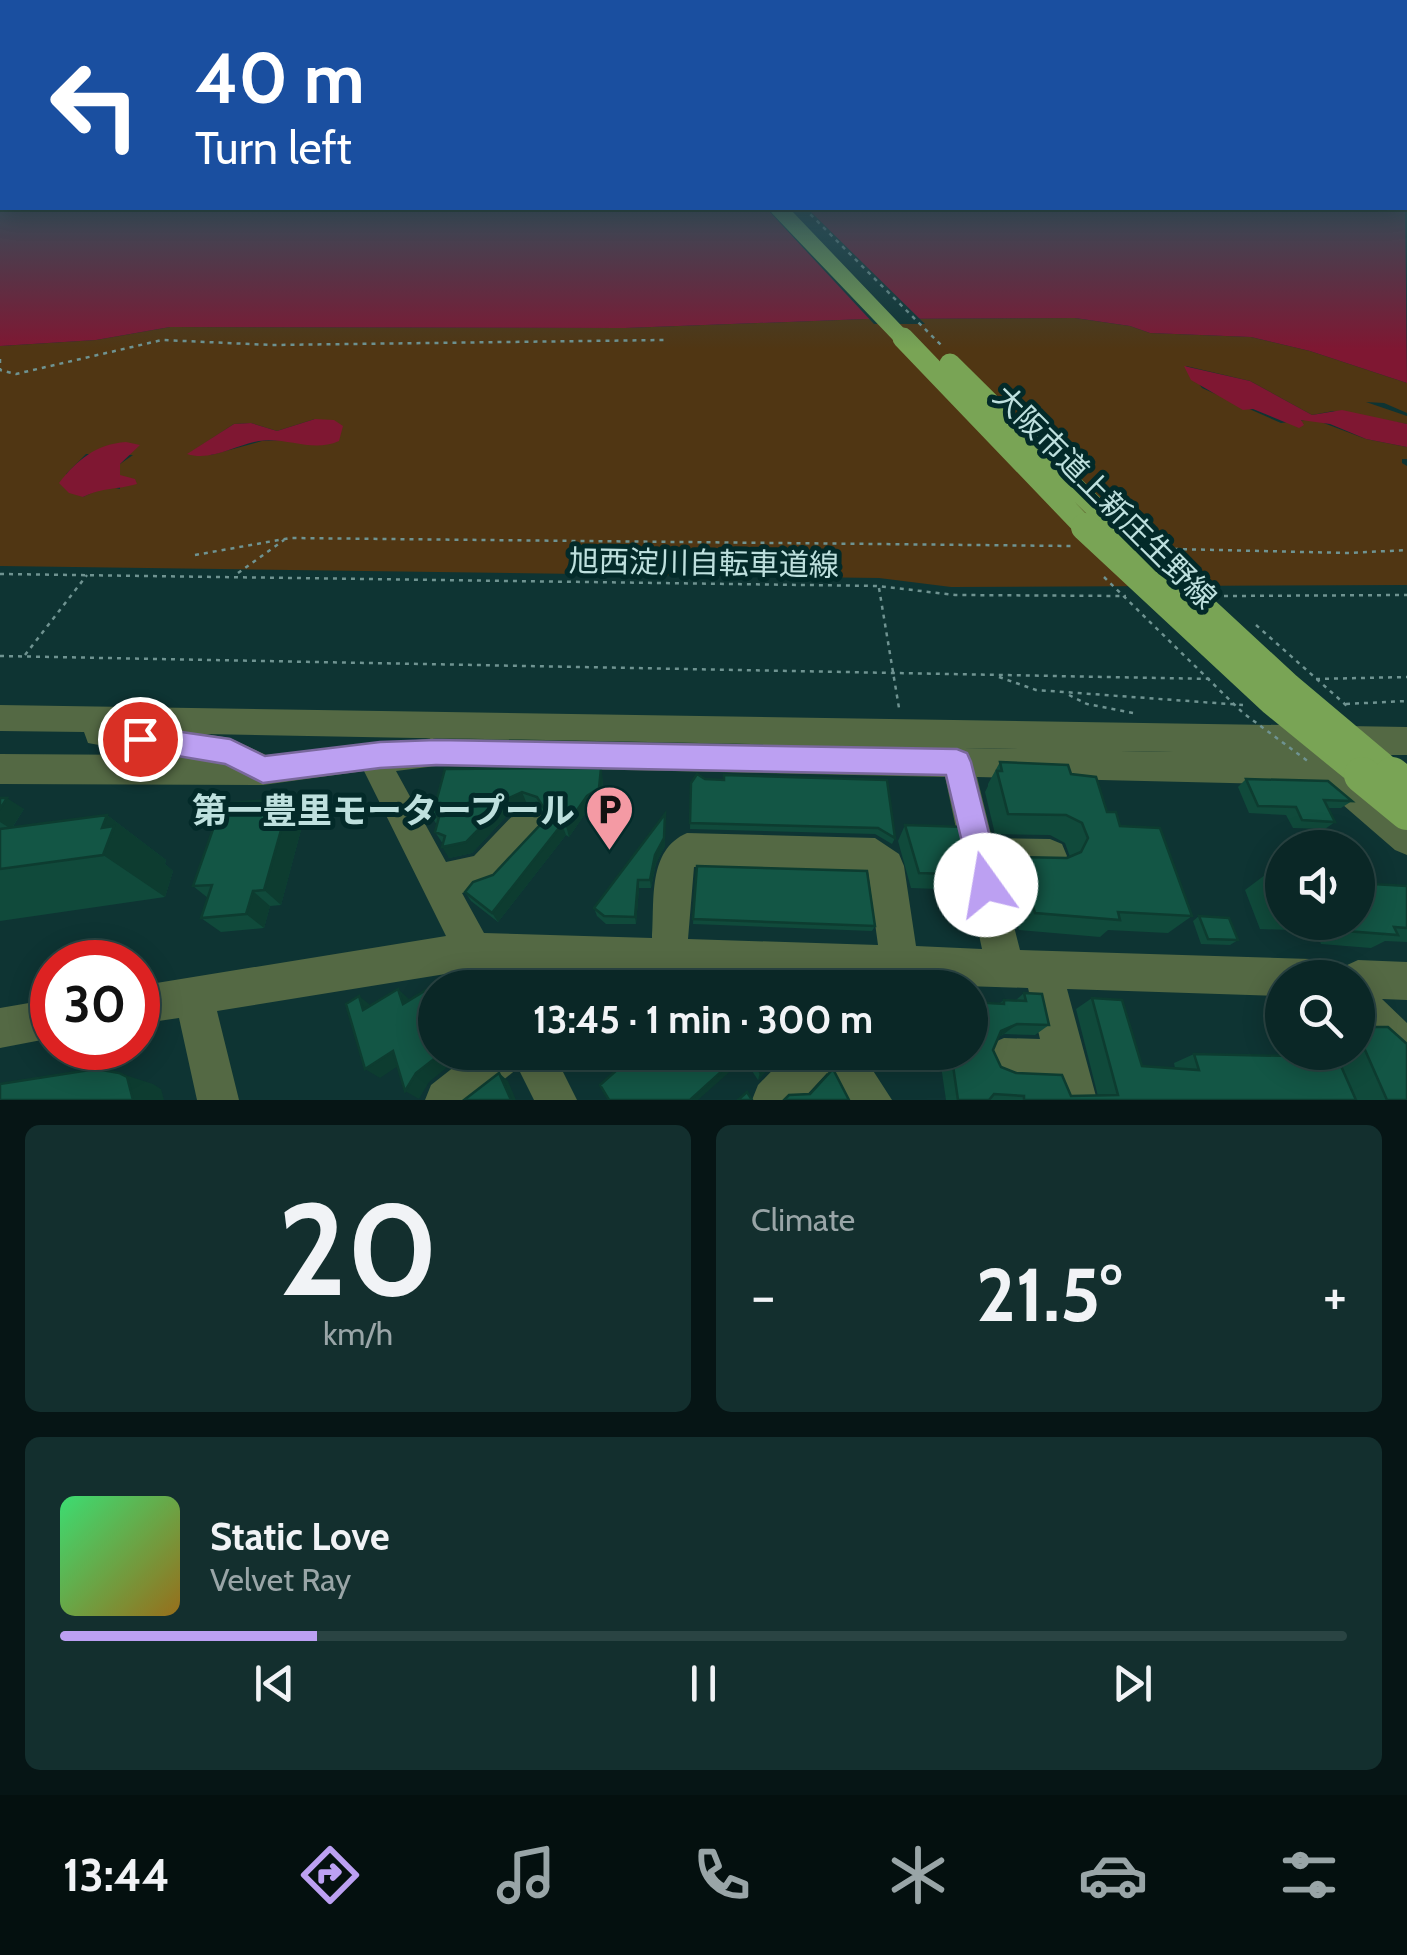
<!DOCTYPE html>
<meta charset="utf-8">
<style>
:root{--surface:#0a2726;--page:#132f2e;--text:#f1f3f6;--muted:#99a5a7;--line:#2a4443;--accent:#bca0f2}
body{margin:0;font-family:Cabin,"Noto Sans JP",sans-serif;background:var(--page);color:var(--text);height:100vh;display:flex;flex-direction:column;font-size:38px;white-space:nowrap}
*{box-sizing:border-box;margin:0}
p{font-size:32px;color:var(--muted)}
.icon{flex:none;width:55px;height:55px;fill:none;stroke:currentColor;stroke-width:2;stroke-linecap:round;stroke-linejoin:round}
.map{position:relative;height:1100px;overflow:hidden}
.panel{display:flex;flex-direction:column;gap:25px;padding:25px;background:#061515;flex:1}
.panel>*{flex:none}
.banner{position:absolute;left:0px;top:0px;width:1408px;height:210px;box-shadow:0 5px 25px #0003,0 0 0 2px var(--line);background:#1a4fa0;color:#fff;overflow:hidden}
.controls{position:absolute;left:1265px;top:830px;display:grid;gap:20px}
.controls a{display:grid;place-items:center;width:110px;height:110px;border-radius:50%;background:var(--surface);box-shadow:0 5px 25px #0003,0 0 0 2px var(--line);font-size:50px}
.speed{position:absolute;left:30px;top:940px;display:flex;gap:20px;font-size:50px;font-weight:700;text-align:center}
.speed>*{display:grid;place-content:center;width:130px;height:130px;border-radius:50%;background:var(--surface);box-shadow:0 5px 25px #0003,0 0 0 2px var(--line);line-height:1}
.speed .limit{border:15px solid #d22;background:#fff;color:#111}
.pin{position:absolute;display:grid;place-items:center;width:85px;height:85px;color:#fff;margin:-42px;border:5px solid #fff;border-radius:50%;box-shadow:0 2px 10px #0007}
.me{position:absolute;width:110px;margin:-55px;rotate:347deg;stroke-linejoin:round;filter:drop-shadow(0 0 8px #0008)}
.turn{display:flex;align-items:center;gap:35px;height:210px;padding:0 30px;font-size:45px}
.turn .icon{width:130px;height:130px;stroke-width:2.5}
.turn b{display:block;font-size:70px;line-height:85px}
.big{font-size:75px;font-weight:800;line-height:1.1}
.panel .card{flex:1;display:flex;flex-direction:column;justify-content:center;gap:15px;min-width:0;padding:0 35px;border-radius:15px;background:var(--page)}
.panel .dial{align-items:center;gap:0}
.dial b{font-size:130px;line-height:1}
.song{display:flex;align-items:center;gap:30px}
.cover{width:120px;height:120px;border-radius:15px;background:linear-gradient(135deg,hsl(140 70% 55%),hsl(40 70% 35%))}
.played{height:10px;border-radius:5px;background:linear-gradient(90deg,var(--accent) 20%,var(--line) 20%)}
.keys{display:flex;justify-content:space-around;direction:ltr}
.heat{display:flex;justify-content:space-between;align-items:center;font-size:55px;direction:ltr}
.panel .tiles{flex:1;display:grid;gap:25px;grid-template-columns:1fr 1fr}
.card:last-child{grid-column:span 2}
.trip{position:absolute;left:418px;top:970px;width:570px;height:100px;border-radius:50px;background:var(--surface);box-shadow:0 5px 25px #0003,0 0 0 2px var(--line);font-weight:800;line-height:100px;text-align:center}
.tabs{display:flex;height:160px;justify-content:space-around;align-items:center;background:#04100f;color:var(--muted)}
.tabs .icon{width:70px;height:70px}
.tabs .active{color:var(--accent)}
.tabs b{font-size:45px;color:var(--text)}
.map>svg:first-child{display:block}
.green{fill:#503613;fill-rule:evenodd}
.water{fill:#7f1732}
.pier{fill:#0e3433}
.lines{fill:none;stroke-linecap:round;stroke-linejoin:round}
.path{stroke:#6f9391;stroke-width:2.5;stroke-dasharray:4 5;stroke-linecap:butt}
.minor{fill:#546944;fill-rule:evenodd}
.path-bridge{stroke:#6f9391;stroke-width:2.5;stroke-dasharray:4 5;stroke-linecap:butt}
.major-bridge-far3{stroke:#79a455;stroke-width:16}
.major-bridge-far2{stroke:#79a455;stroke-width:21}
.major-bridge-far1{stroke:#79a455;stroke-width:28}
.major-bridge{stroke:#79a455;stroke-width:36}
.wall{fill:#104a3b}
.shaded-wall{fill:#0d3c30}
.building{fill:#135645;stroke:#0d3c30;stroke-width:2.5}
.route{fill:#bca0f2;stroke:#7a689d;stroke-width:2.5}
.labels{text-anchor:middle;dominant-baseline:central;stroke-width:10;stroke-linejoin:round;paint-order:stroke}
.street-label{font-size:30px;fill:#bee0de;stroke:#032a29}
.near-poi-label{font-size:35px;font-weight:bold;fill:#bee0de;stroke:#032a29;text-anchor:end}
</style>
<div class="map">
<svg width="1407" height="1100" viewBox="0 0 1407 1100">
<rect width="100%" height="100%" fill="#0e3433"/>
<path class="green" d="M1075,318L1130,326L1150,333L1251,337L1310,351L1407,383V413L1384,403L1366,402L1407,416V424L1333,411L1312,415L1250,381L1186,366L1202,388L1281,423L1313,419L1366,439L1407,447V459H1402V463L1407,466V585L951,587L879,578L0,566V346L96,340L170,327L625,328L866,319ZM315,419L286,440L262,441L211,455L188,454L234,424L251,423L277,431ZM86,454L133,455L120,464V489L106,486L83,497L66,474Z"/>
<path class="water" d="M1405,195L1407,383L1310,351L1251,337L1150,333L1130,326L1075,318L866,319L625,328L170,327L96,340L0,346V202L2,208H1405Z
M1184,366L1250,381L1312,415L1342,410L1407,424V447L1366,439L1330,424L1301,420L1304,425L1299,428L1253,409L1243,410L1191,380Z
M315,419L334,420L343,426L339,441C312,453 288,437 259,441C235,445 211,462 187,454L234,424L251,423L277,431Z
M126,442L140,445L120,464V475L135,479L137,484C116,490 104,487 83,497L69,493L59,483C77,460 96,444 126,442Z"/>
<path class="pier" d="M766,208H807L925,324H874Z"/>
<g class="lines">
<path class="path" d="M0,359V370L16,374L162,340L272,345L664,340
M1174,549L1349,553L1407,550
M195,555L290,538L1071,546
M238,573L284,540
M0,574L878,586L955,595L1126,596
M879,588L899,708
M1224,596L1407,595
M25,655L87,575
M0,656L1213,679
M999,677L1036,690L1243,705
M1316,679L1407,677
M1069,695L1087,704L1133,713
M1346,704L1407,701"/>
<path class="minor" d="M0,705L1407,727V755H1326L1369,756L1380,761L1385,771L1380,781L1369,786L1407,816V855L1395,850L1320,785L977,777L992,838L1050,839L1062,844L1067,856L1062,868L1050,873L1000,872L1020,950L1311,959L1324,965L1330,978H1282V996L1067,989L1097,1100H1055L1050,1080L1004,1078L990,1072L984,1058L990,1044L1004,1038L1040,1039L1028,988L813,981V988H775V980L504,971L512,988H472L464,971L217,1011L239,1100H197L179,1018L138,1024V986L446,936L364,771L263,785L0,784V754L154,755L88,743L84,732L0,731ZM205,734L1173,752L436,738L266,755L230,738ZM436,766L945,777L982,949L916,946L904,866L899,854L875,838L687,833C647,850 655,901 652,938L484,933L462,893L496,883L540,834L545,823L540,812L528,807L516,812L474,856L446,862L396,771ZM694,867L868,872L878,945L688,939Z
M1358,960L1407,962V1000L1382,999L1407,1023V1070L1393,1064L1358,1030V978H1340L1345,966Z
M52,999V1038L0,1048V1008Z
M473,1052H553L577,1100H534L518,1068L479,1100H425L431,1085Z
M790,1052H861L892,1100H846L827,1073L802,1100H752L758,1085Z"/>
<path class="path-bridge" d="M804,208L944,348
M1104,577L1243,713L1309,762
M1256,625L1347,706"/>
<path class="major-bridge-far3" d="M778,208L905,341"/>
<path class="major-bridge-far2" d="M903,338L1087,530
M950,364L1118,530"/>
<path class="major-bridge-far1" d="M1085,527L1273,702L1365,777
M1115,527L1288,687L1395,777"/>
<path class="major-bridge" d="M1362,775L1407,812
M1392,775L1407,787"/>
</g>
<path class="wall" d="M1000,762L1071,774L1120,826L1192,916L1168,933L1108,930L1100,937L1019,930L1005,876L1019,857L1067,858L1070,857L1065,843L1050,835L995,834L985,792L988,786V784Z
M445,769L603,780L601,799L589,808L569,837L566,835L498,922L471,901L465,892L493,875L539,826L544,813L541,809L527,804L513,809L472,853L449,858L443,844L435,832L437,825L432,817Z
M705,779L887,780L895,838L892,844L875,834L690,829L691,783Z
M1246,779L1352,801L1341,808H1328L1335,822L1325,829L1293,828L1286,815L1249,813L1238,787Z
M0,798L24,809L12,828L107,815L166,860L165,864L173,871L165,897L0,921Z
M665,814V846L656,863L651,888H639L636,924H606L597,916L594,908Z
M295,816V818L302,826L281,905L270,906L264,928L221,932L201,918L208,898L193,886Z
M905,825L976,875L966,890L911,888L898,841Z
M697,866L875,926L872,931L693,924Z
M1265,875L1282,876V922H1358L1373,884L1407,886V942L1385,941L1371,948L1321,944L1316,931L1260,929L1245,890Z
M1199,916L1238,940L1230,945L1201,944L1193,921Z
M1024,993L1049,1025L1035,1035L1004,1034L998,1037L993,1050L1001,1067L1071,1096H1098L1076,1009L1092,998L1142,1066L1175,1068L1174,1063L1194,1054L1336,1057L1334,1052H1358V1014L1407,1100H946L939,1052H970L1000,1003L1004,1000L1015,1001Z
M637,1052H784L758,1080L744,1059Z"/>
<path class="shaded-wall" d="M601,768L603,780L601,799L589,808L569,837L566,826Z
M522,792L527,804L513,809L472,853L449,858L442,847L509,798Z
M7,798L24,809L11,829L0,822V809Z
M280,799L302,826L281,905L264,890Z
M665,814V846L656,863L651,888L650,880L655,855Z
M107,815L166,860L165,864L173,871L165,897L103,855L102,828Z
M562,824L566,835L498,922L492,913Z
M638,880L639,888L636,924L635,917Z
M253,891L270,906L264,928L246,914Z
M398,989L411,1001L403,1004Z
M359,996L374,1008L363,1010Z
M1017,1024L1004,1034L989,1041L1001,1031Z
M393,1051L407,1060L380,1078L365,1069Z
M443,1052H466L429,1082L419,1099L405,1091L416,1073Z
M743,1052H745L744,1059L698,1100H690Z
M779,1052H784L758,1080L760,1072Z
M119,1073L153,1084L161,1089L164,1100H133Z
M499,1073L508,1081L516,1100H511Z"/>
<path class="building" d="M1000,762L1068,765L1071,774L1096,777L1107,812H1116L1120,826L1160,828L1192,916L1118,912L1120,920L1035,913L1019,857L1067,858L1081,852L1088,838L1082,823L1066,815L1008,814L997,771H1002Z
M601,768L599,788L587,796L566,826L562,824L492,913L465,892L473,882L493,875L539,826L545,810L537,797L522,792L509,798L466,842L442,847L445,836L435,832L439,817H432L445,769Z
M697,774L705,779L724,780V775L887,780L895,838L878,828L690,823L691,783Z
M1246,779L1328,781L1352,801L1324,800L1335,822L1302,820L1296,807L1258,806Z
M0,798H7L0,809Z
M280,799L277,810L287,809L264,890L253,891L246,914L201,918L212,885L193,886L218,815L229,814L232,803Z
M665,814L664,838L655,855L650,880H638L635,917L604,916L594,908Z
M107,815L102,828L114,826L103,855L0,869V829Z
M905,825L965,827L976,875L919,873Z
M697,866L867,871L875,926L693,919Z
M1358,873L1367,874L1373,884L1407,886V928L1394,927L1398,935L1346,931L1342,922H1358Z
M1265,875L1282,876V916Z
M1199,916L1229,918L1238,940L1208,939Z
M558,979L670,986L773,982L774,988H557Z
M441,981L443,988H435V1052H443L416,1073L405,1091L393,1051L365,1069L346,1004L359,996L363,1010L398,989L403,1004Z
M1024,993L1042,994L1049,1025L1017,1024L1001,1031L993,1050L1001,1067L1016,1073L1062,1075L1071,1096L1118,1095L1092,998L1122,1000L1142,1066L1199,1070L1194,1054L1337,1057L1356,1100H1024V1096L994,1094L989,1100H958L951,1052H970V1002L1004,1004V1000L1026,1001Z
M1358,1014H1369L1374,1027H1388L1407,1044V1100H1387L1358,1034Z
M637,1052H743L690,1100H609L600,1085Z
M747,1052H779L760,1072Z
M96,1069L119,1073L127,1077L133,1100H0V1084Z
M833,1069L849,1100H784L789,1095L810,1094Z
M499,1073L511,1100H464Z
M747,1092L752,1100H738Z"/>
<linearGradient id="sky" x2="0" y2="1"><stop stop-color="#081d1c"/><stop offset="0.56" stop-color="#30505b"/><stop offset="1" stop-color="#30505b" stop-opacity="0"/></linearGradient>
<rect width="1407" height="349" fill="url(#sky)"/>
<path class="route" d="M140,726L230,739L265,756L380,742L436,740L957,749L967,753L971,762L1002,885L998,897L986,901L975,897L946,775L436,765L380,768L263,783L225,764L130,748L126,739L130,730Z"/>
<defs>
<symbol id="parking-pin" viewBox="-11 -11 22 30"><path d="M0 17L-7.5 6A9.5 9.5 0 1 1 7.5 6Z" fill="#f49aa4" stroke="#032a29"/><path d="M-3.5-5.5H1a3.5 3.5 0 0 1 0 7H-1V5.5H-3.5ZM-1-3.4V-.6H.8a1.4 1.4 0 0 0 0-2.8Z" fill="#111"/></symbol>
</defs>
<g fill-rule="evenodd">
<use href="#parking-pin" x="582" y="782" width="55" height="75"/>
</g>
<g class="labels">
<g class="street-label">
<text transform="translate(1105 497) rotate(45)">大阪市道上新庄生野線</text>
<text transform="translate(704 563) rotate(1)">旭西淀川自転車道線</text>
</g>
<g class="near-poi-label">
<text x="575" y="810">第一豊里モータープール</text>
</g>
</g>
</svg>
<div class="controls">
<a><svg class="icon" aria-label="sound" viewBox="0 0 24 24"><path d="M4 9h4l5-4v14l-5-4H4zM17 9q2 3 0 6"/></svg></a>
<a><svg class="icon" aria-label="search" viewBox="0 0 24 24"><circle cx="10" cy="10" r="6"/><path d="M15 15l6 6"/></svg></a>
</div>
<div class="speed"><div class="limit">30</div></div>
<div class="pin" style="left:140px;top:739px;background:#d93025"><svg class="icon" aria-label="arrive" viewBox="0 0 24 24"><path d="M6 21V4h12l-3 4 3 4H6"/></svg></div>
<svg class="me" style="left:986px;top:885px" viewBox="-20 -20 40 40"><circle r="19" fill="#fff"/><path d="M0-13L10 11 0 6-10 11z" fill="#bca0f2"/></svg>
<div class="trip">13:45 · 1 min · 300 m</div>
<div class="banner">
<div class="turn"><svg class="icon" aria-label="left" viewBox="0 0 24 24"><path d="M17 20v-9H6M10 6l-5 5 5 5"/></svg><div><b>40 m</b>Turn left</div></div>
</div>
</div>
<section class="panel">
<div class="tiles">
<div class="card dial"><b>20</b><p>km/h</p></div>
<div class="card"><p>Climate</p>
<div class="heat"><a>−</a><b class="big">21.5°</b><a>+</a></div>
</div>
<div class="card">
<div class="song"><i class="cover"></i><div><b>Static Love</b><p>Velvet Ray</p></div></div>
<div class="played"></div>
<div class="keys"><svg class="icon" aria-label="previous" viewBox="0 0 24 24"><path d="M18 5L8 12l10 7zM5 5v14"/></svg><svg class="icon" aria-label="pause" viewBox="0 0 24 24"><path d="M8 5v14M16 5v14"/></svg><svg class="icon" aria-label="next" viewBox="0 0 24 24"><path d="M6 5l10 7-10 7zM19 5v14"/></svg></div>
</div>
</div>
</section>
<nav class="tabs">
<b>13:44</b>
<svg class="icon active" aria-label="directions" viewBox="0 0 24 24"><path d="M12 3l9 9-9 9-9-9zM9 14v-3h6M13 9l2 2-2 2"/></svg>
<svg class="icon" aria-label="music" viewBox="0 0 24 24"><path d="M9 18V5l10-2v13"/><circle cx="6" cy="18" r="3"/><circle cx="16" cy="16" r="3"/></svg>
<svg class="icon" aria-label="phone" viewBox="0 0 24 24"><path d="M5 4h4l2 5-3 2q2 4 5 5l2-3 5 2v4C11 20 4 13 5 4z"/></svg>
<svg class="icon" aria-label="climate" viewBox="0 0 24 24"><path d="M12 3v18M4 7l16 10M4 17L20 7"/></svg>
<svg class="icon" aria-label="car" viewBox="0 0 24 24"><path d="M5 17H2v-5l4-1 3-4h7l3 4 3 1v5h-3M9 17h6M6 11h13"/><circle cx="7" cy="17" r="2"/><circle cx="17" cy="17" r="2"/></svg>
<svg class="icon" aria-label="filters" viewBox="0 0 24 24"><path d="M4 7h16M4 17h16"/><circle cx="9" cy="7" r="2"/><circle cx="15" cy="17" r="2"/></svg>
</nav>
